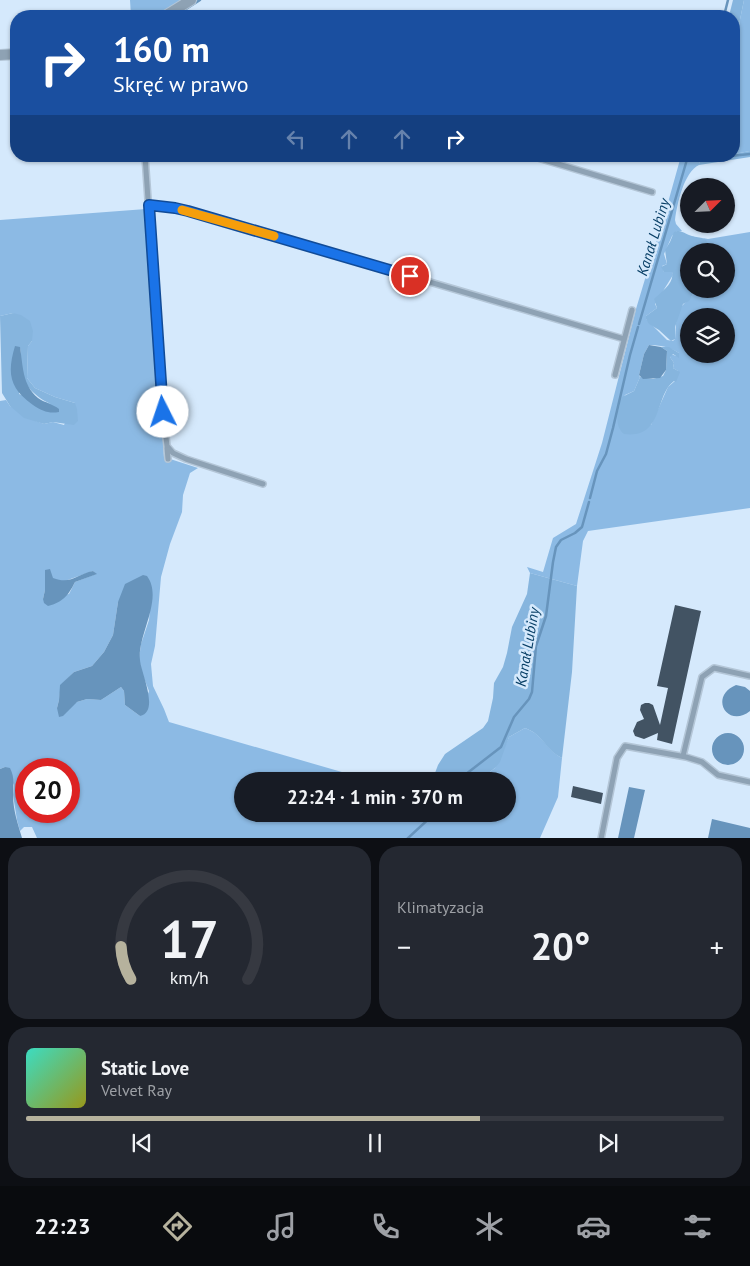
<!DOCTYPE html>
<html lang="pl">
<meta charset="utf-8">
<style>
:root{--surface:#171b24;--page:#242831;--text:#f1f3f6;--muted:#9ea1a6;--line:#363941;--accent:#b6b29d}
body{margin:0;font-family:"PT Sans",sans-serif;background:var(--page);color:var(--text);height:100vh;display:flex;flex-direction:column;font-size:19px;white-space:nowrap}
*{box-sizing:border-box;margin:0}
p{font-size:16px;color:var(--muted)}
.icon{flex:none;width:28px;height:28px;fill:none;stroke:currentColor;stroke-width:2;stroke-linecap:round;stroke-linejoin:round}
.map{position:relative;height:838px;overflow:hidden}
.panel{display:flex;flex-direction:column;gap:8px;padding:8px;background:#0d0f14;flex:1}
.panel>*{flex:none}
.guide{position:absolute;left:10px;top:10px;width:730px;height:152px;border-radius:20px;box-shadow:0 1px 4px #0004;background:#1a4fa0;color:#fff;overflow:hidden}
.needle{width:32px;rotate:66deg}
.buttons{position:absolute;left:680px;top:178px;display:grid;gap:10px}
.buttons a{display:grid;place-items:center;width:55px;height:55px;border-radius:50%;background:var(--surface);box-shadow:0 1px 4px #0004;font-size:25px}
.speed{position:absolute;left:15px;top:758px;display:flex;gap:10px;font-size:25px;font-weight:700;text-align:center}
.speed>*{display:grid;place-content:center;width:65px;height:65px;border-radius:50%;background:var(--surface);box-shadow:0 1px 4px #0004;line-height:1}
.speed .limit{border:8px solid #d22;background:#fff;color:#111}
.pin{position:absolute;display:grid;place-items:center;width:42px;height:42px;color:#fff;margin:-21px;border:2px solid #fff;border-radius:50%;box-shadow:0 1px 5px #0007}
.me{position:absolute;width:55px;margin:-28px;rotate:356deg;stroke-linejoin:round;filter:drop-shadow(0 0 4px #0008)}
.turn{display:flex;align-items:center;gap:18px;height:105px;padding:0 20px;font-size:22px}
.turn .icon{width:65px;height:65px;stroke-width:2.5}
.turn b{display:block;font-size:35px;line-height:42px}
.lanes{display:flex;align-items:center;height:48px;padding:0 20px;background:#0003;justify-content:center;gap:25px;direction:ltr}
.lanes .off{opacity:.35}
.big{font-size:38px;font-weight:700;line-height:1.1}
.panel .card{flex:1;display:flex;flex-direction:column;justify-content:center;gap:8px;min-width:0;padding:0 18px;border-radius:20px;background:var(--page)}
.panel .dial{align-items:center;gap:0}
.dial svg{height:130px;overflow:visible;fill:none;stroke:var(--line);stroke-width:7;stroke-linecap:round;text-anchor:middle}
.dial text{fill:var(--text);stroke:none}
.song{display:flex;align-items:center;gap:15px}
.cover{width:60px;height:60px;border-radius:8px;background:linear-gradient(135deg,hsl(170 70% 55%),hsl(60 70% 35%))}
.played{height:5px;border-radius:2px;background:linear-gradient(90deg,var(--accent) 65%,var(--line) 65%)}
.keys{display:flex;justify-content:space-around;direction:ltr}
.heat{display:flex;justify-content:space-between;align-items:center;font-size:28px;direction:ltr}
.panel .tiles{flex:1;display:grid;gap:8px;grid-template-columns:1fr 1fr}
.card:last-child{grid-column:span 2}
.trip{position:absolute;left:234px;top:772px;width:282px;height:50px;border-radius:25px;background:var(--surface);box-shadow:0 1px 4px #0004;font-weight:700;line-height:50px;text-align:center}
.tabs{display:flex;height:80px;justify-content:space-around;align-items:center;background:#090b0e;color:var(--muted)}
.tabs .icon{width:35px;height:35px}
.tabs .selected{color:var(--accent)}
.tabs b{font-size:22px;color:var(--text)}
.map>svg:first-child{display:block}
.green{fill:#8cbae4;fill-rule:evenodd}
.forest{fill:#86b5de;fill-rule:evenodd}
.water{fill:#6794bc}
.lines{fill:none;stroke-linecap:round;stroke-linejoin:round}
.stream{stroke:#6794bc;stroke-width:2.5}
.building{fill:#425363}
.lane-casing{stroke:#b4c6d7;stroke-width:8}
.street-casing{stroke:#b4c6d7;stroke-width:12}
.lane{stroke:#8ea2b4;stroke-width:5}
.street{stroke:#8ea2b4;stroke-width:10}
.route-casing{stroke:#114b97;stroke-width:12}
.route{stroke:#1a73e8;stroke-width:9}
.slow{stroke:#f59e0b;stroke-width:9}
.labels{text-anchor:middle;dominant-baseline:central;stroke-width:5;stroke-linejoin:round;paint-order:stroke}
.water-label{font-size:15px;font-style:italic;fill:#083f66;stroke:#d5e9fc}
</style>
<div class="map">
<svg width="750" height="839" viewBox="0 0 750 839">
<rect width="100%" height="100%" fill="#d5e9fc"/>
<path class="green" d="M130,0H188L161,16H131Z
M744,0H750V151L734,154V49Z
M681,156H718L700,158L699,165C684,172 677,204 675,220L676,224L682,231H677L672,236L664,254L667,264L662,266L664,272H672L673,275L655,304L657,308L646,316V319L667,340L673,341L675,339C676,329 675,314 682,306C685,302 690,299 693,294H697L698,292L694,289H726V251H705L707,243L703,238L708,239L750,232V508L588,531L583,541L577,586L530,573L527,567L543,572L553,538L576,524L602,443L636,309L669,199ZM689,316H726V354H689ZM649,345C660,345 670,347 679,353L676,356L671,354L670,357L674,363L673,368L678,371L675,381L668,387L651,425L618,424L619,407L625,395L634,391L640,377L639,375L644,354Z
M146,209L164,457L198,468L190,473L183,495L182,512L170,544L161,577L155,646L151,664L153,686L164,709L169,722L373,781H242V814H508V781H478L495,768L509,737L525,728C544,735 545,749 562,758L558,797L540,838H37L32,827H24L20,831L17,820L13,795L14,785L5,767L0,769V401L6,400L10,406L36,421L44,424L53,422L64,425L75,403L55,397L35,388L27,378L28,346L32,341L13,313L0,316V220ZM93,571L96,574L75,582L69,594L43,599L45,590L53,579L62,582ZM152,590L149,620L141,644L139,659L142,673L149,691L140,716L125,705L124,691L121,687L101,700L87,699L57,708L59,700L61,685L74,672L92,666L104,652L113,635L118,602ZM26,769H69V811H26Z"/>
<path class="forest" d="M733,0H744L734,49V16H729Z
M750,151V157L699,165L700,158L734,156V154Z
M677,231C682,231 684,233 689,235C698,239 713,235 705,251H689V289H694L698,292L697,295L693,294L689,301L683,304L675,327V339L671,341L659,330L649,324L646,319V316L657,308L654,299C661,292 675,283 672,272H664L661,267L667,264L665,250L670,242L674,232Z
M13,313L21,315L30,321L33,331L32,341L28,346L27,378L35,388L55,397L75,403L77,409L78,421L74,425L53,422L44,424L24,418L10,406L2,393L0,316ZM20,348C21,353 21,358 21,364C20,384 37,399 54,405L19,394Z
M661,347H669L679,353V358L673,354L670,357L674,363L673,368L680,372L676,382L674,381C654,396 664,439 624,434C613,425 618,409 622,397L634,391L640,377L653,379L663,376L666,370L667,351Z
M530,573L577,586L572,672L562,758C544,749 544,735 525,728L509,737L500,762L495,768L478,781H432L438,765L445,754L483,728L488,721L493,698L494,683L503,667L507,653L512,627L527,594Z"/>
<path class="water" d="M649,345L661,347L667,351L666,370L660,378L643,379L639,375L644,354Z
M15,346L20,347C23,365 22,385 38,398C45,403 53,404 59,409V412C49,414 42,411 33,405C9,388 7,373 15,346Z
M50,569L53,578C71,585 77,574 93,571L97,574L75,582C68,596 63,602 48,606L44,603L43,599L45,590V570Z
M143,575L147,576C164,599 137,635 140,660C141,673 160,712 140,716L125,705L124,691L121,687L101,700L87,699L77,702L63,716L59,717L57,708L59,700L60,685L74,672L92,666L104,652L113,635L118,602L125,584Z
M736,685L745,687L750,691V711C728,729 708,697 736,685Z
M712 749a16 16 0 1 1 32 0a16 16 0 1 1-32 0Z
M5,767L10,768C15,778 13,784 13,795C13,810 18,824 22,838H0V769Z
M629,787L645,790L634,838H618Z
M712,819L750,828V838H708Z"/>
<g class="lines">
<path class="stream" d="M186,9L200,0
M724,16L728,0
M688,157L702,159L750,154
M639,324L688,156
M590,498L597,471L606,454L613,428L630,355L638,327
M457,781L501,747L514,717L529,699L532,692L536,646L546,616L553,562L556,547L561,540L575,533L582,527L589,502
M407,839L434,814"/>
</g>
<path class="building" d="M675,605L701,611L672,744L657,740L658,733L644,739L635,736L633,731L637,722L644,719L640,710L641,705L645,703H649L653,705L660,725L668,688L657,686Z
M573,786L603,793L601,804L571,797Z"/>
<g class="lines">
<defs>
<path id="lane" d="M145,156L162,401L167,446L173,453L186,459L263,484
M531,156L652,192
M149,205L175,207L188,211L624,339
M615,375L632,310
M167,448L168,459
M683,756L702,677L714,668L750,676
M601,839L617,758L625,746L686,757L702,762L718,775L750,782"/>
<path id="street" d="M165,16L191,0
M0,55L16,54"/>
</defs>
<use href="#lane" class="lane-casing"/>
<use href="#street" class="street-casing"/>
<use href="#lane" class="lane"/>
<use href="#street" class="street"/>
</g>
<g class="lines">
<defs>
<path id="route" d="M163,412L149,205L175,208L188,211L410,276"/>
</defs>
<use href="#route" class="route-casing"/>
<use href="#route" class="route"/>
<path class="slow" d="M182,210L274,236"/>
</g>
<g class="labels">
<g class="water-label">
<text transform="translate(653 237) rotate(-73)">Kanał Lubiny</text>
<text transform="translate(527 647) rotate(-80)">Kanał Lubiny</text>
</g>
</g>
</svg>
<div class="buttons">
<a><svg class="needle" viewBox="-14 -14 28 28"><path d="M0-13l5 13h-10z" fill="#e53935"/><path d="M0 13l5-13h-10z" fill="#9ea1a6"/></svg></a>
<a><svg class="icon" aria-label="search" viewBox="0 0 24 24"><circle cx="10" cy="10" r="6"/><path d="M15 15l6 6"/></svg></a>
<a><svg class="icon" aria-label="layers" viewBox="0 0 24 24"><path d="M12 4l9 5-9 5-9-5zM3 14l9 5 9-5"/></svg></a>
</div>
<div class="speed"><div class="limit">20</div></div>
<div class="pin" style="left:410px;top:276px;background:#d93025"><svg class="icon" aria-label="arrive" viewBox="0 0 24 24"><path d="M6 21V4h12l-3 4 3 4H6"/></svg></div>
<svg class="me" style="left:163px;top:412px" viewBox="-20 -20 40 40"><circle r="19" fill="#fff"/><path d="M0-13L10 11 0 6-10 11z" fill="#1a73e8"/></svg>
<div class="trip">22:24 · 1 min · 370 m</div>
<div class="guide">
<div class="turn"><svg class="icon" aria-label="right" viewBox="0 0 24 24"><path d="M7 20v-9h11M14 6l5 5-5 5"/></svg><div><b>160 m</b>Skręć w prawo</div></div>
<div class="lanes"><svg class="icon off" aria-label="left" viewBox="0 0 24 24"><path d="M17 20v-9H6M10 6l-5 5 5 5"/></svg><svg class="icon off" aria-label="ahead" viewBox="0 0 24 24"><path d="M12 20V5M6 11l6-6 6 6"/></svg><svg class="icon off" aria-label="ahead" viewBox="0 0 24 24"><path d="M12 20V5M6 11l6-6 6 6"/></svg><svg class="icon" aria-label="right" viewBox="0 0 24 24"><path d="M7 20v-9h11M14 6l5 5-5 5"/></svg></div>
</div>
</div>
<section class="panel">
<div class="tiles">
<div class="card dial"><svg viewBox="0 0 100 80">
<path d="M14 69A42 42 0 1 1 86 69"/>
<path d="M14 69A42 42 0 0 1 8 49" stroke="#b6b29d"/>
<text x="50" y="56" font-size="32" font-weight="700">17</text>
<text x="50" y="72" font-size="11">km/h</text>
</svg></div>
<div class="card"><p>Klimatyzacja</p>
<div class="heat"><a>−</a><b class="big">20°</b><a>+</a></div>
</div>
<div class="card">
<div class="song"><i class="cover"></i><div><b>Static Love</b><p>Velvet Ray</p></div></div>
<div class="played"></div>
<div class="keys"><svg class="icon" aria-label="previous" viewBox="0 0 24 24"><path d="M18 5L8 12l10 7zM5 5v14"/></svg><svg class="icon" aria-label="pause" viewBox="0 0 24 24"><path d="M8 5v14M16 5v14"/></svg><svg class="icon" aria-label="next" viewBox="0 0 24 24"><path d="M6 5l10 7-10 7zM19 5v14"/></svg></div>
</div>
</div>
</section>
<nav class="tabs">
<b>22:23</b>
<svg class="icon selected" aria-label="directions" viewBox="0 0 24 24"><path d="M12 3l9 9-9 9-9-9zM9 14v-3h6M13 9l2 2-2 2"/></svg>
<svg class="icon" aria-label="music" viewBox="0 0 24 24"><path d="M9 18V5l10-2v13"/><circle cx="6" cy="18" r="3"/><circle cx="16" cy="16" r="3"/></svg>
<svg class="icon" aria-label="phone" viewBox="0 0 24 24"><path d="M5 4h4l2 5-3 2q2 4 5 5l2-3 5 2v4C11 20 4 13 5 4z"/></svg>
<svg class="icon" aria-label="climate" viewBox="0 0 24 24"><path d="M12 3v18M4 7l16 10M4 17L20 7"/></svg>
<svg class="icon" aria-label="car" viewBox="0 0 24 24"><path d="M5 17H2v-5l4-1 3-4h7l3 4 3 1v5h-3M9 17h6M6 11h13"/><circle cx="7" cy="17" r="2"/><circle cx="17" cy="17" r="2"/></svg>
<svg class="icon" aria-label="filters" viewBox="0 0 24 24"><path d="M4 7h16M4 17h16"/><circle cx="9" cy="7" r="2"/><circle cx="15" cy="17" r="2"/></svg>
</nav>
